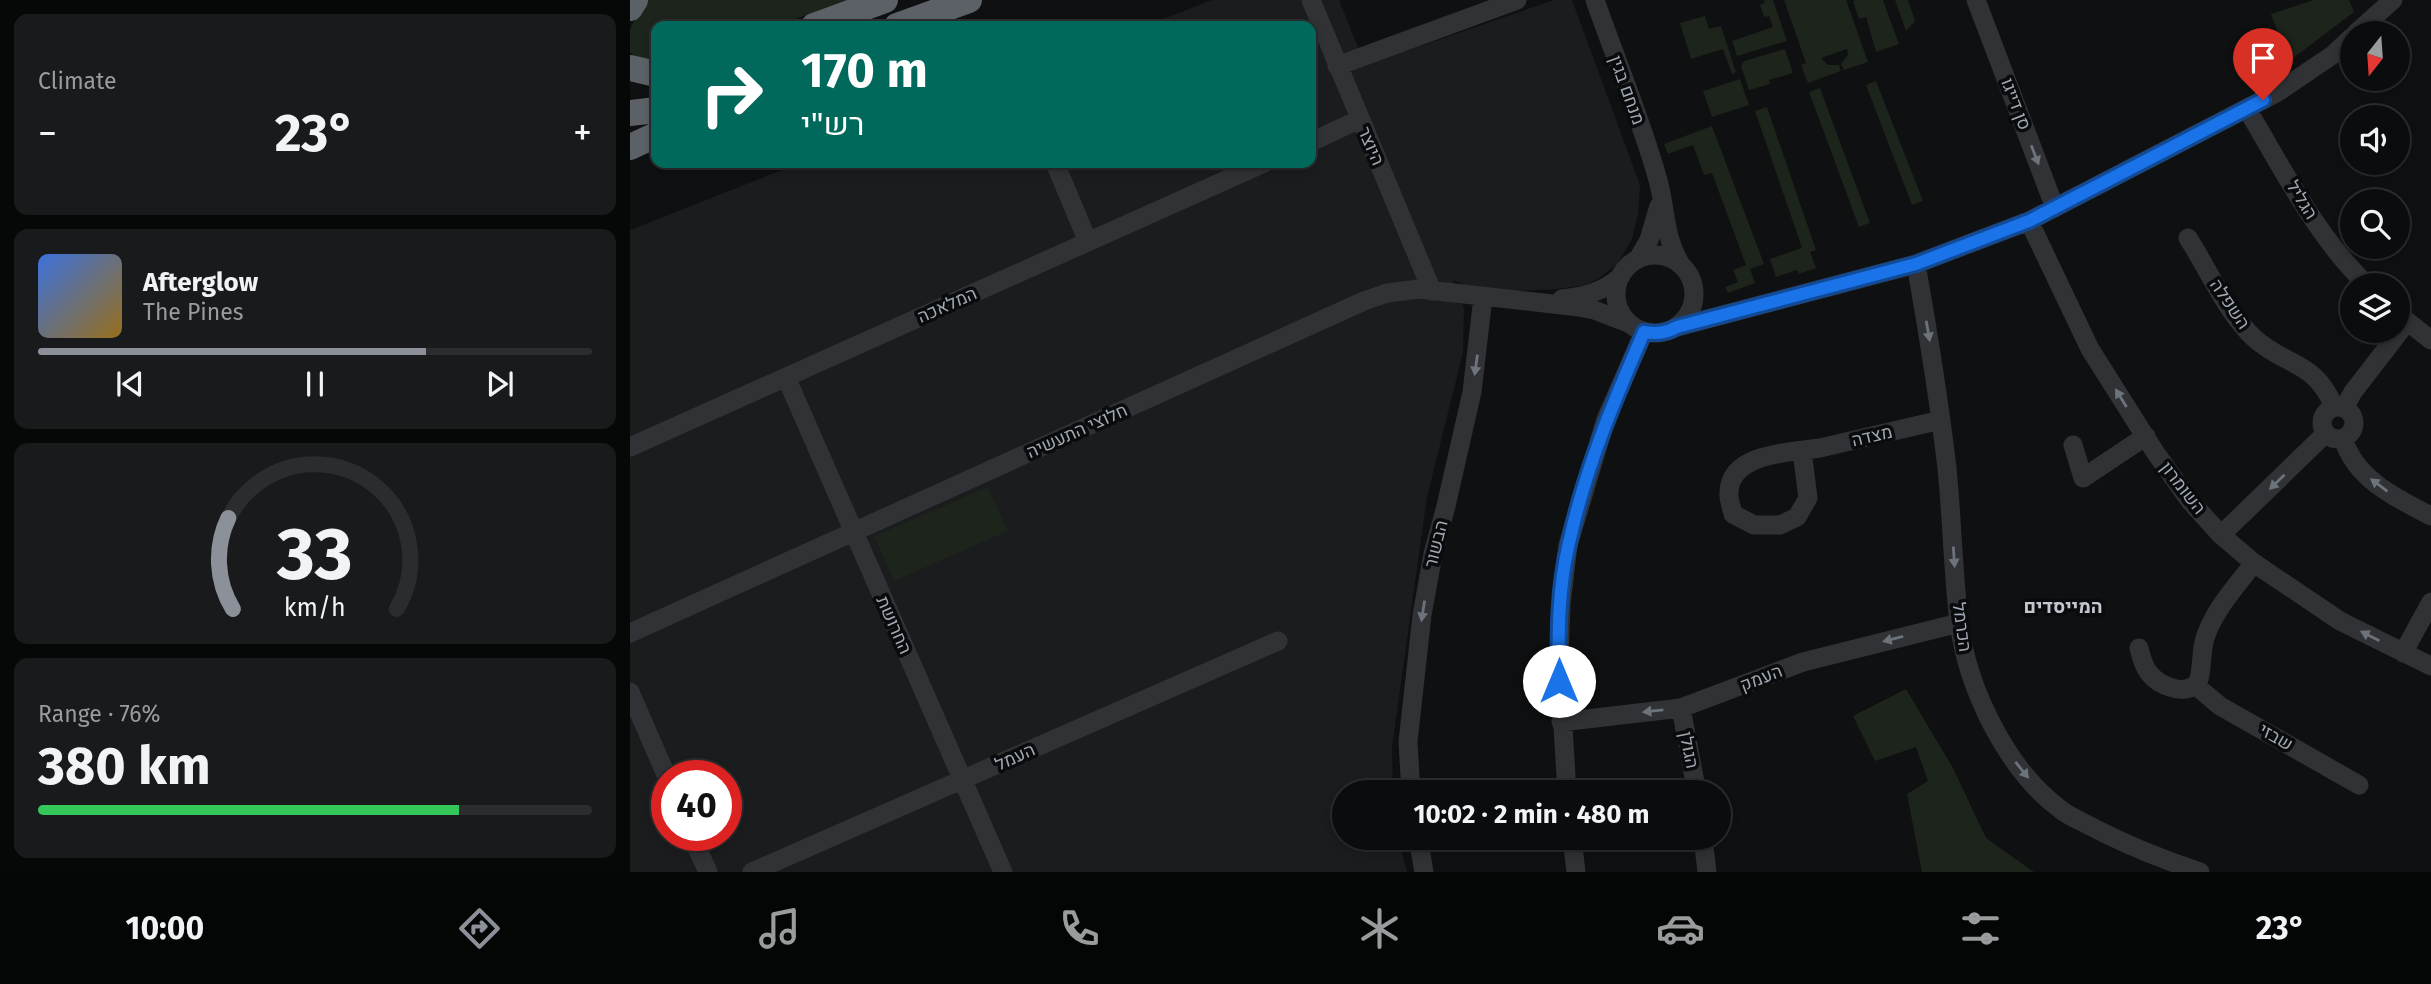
<!DOCTYPE html>
<meta charset="utf-8">
<style>
:root{--surface:#0b0c0d;--page:#191a1b;--text:#f1f3f6;--muted:#9a9b9d;--line:#2b2c2e;--accent:#8c9099}
body{margin:0;font-family:"Fira Sans",Heebo,sans-serif;background:var(--page);color:var(--text);height:100vh;display:flex;flex-direction:column;font-size:26px;white-space:nowrap}
*{box-sizing:border-box;margin:0}
p{font-size:23px;color:var(--muted)}
.icon{flex:none;width:38px;height:38px;fill:none;stroke:currentColor;stroke-width:2;stroke-linecap:round;stroke-linejoin:round}
.map{position:relative;flex:1;overflow:hidden}
.panel{display:flex;flex-direction:column;gap:14px;padding:14px;background:#060707;width:630px}
.panel>*{flex:none}
.guide{position:absolute;left:21px;top:21px;width:665px;height:147px;border-radius:14px;box-shadow:0 4px 10px #0003,0 0 0 2px var(--line);background:#00695c;color:#fff;overflow:hidden}
.needle{width:46px;rotate:197deg}
.controls{position:absolute;left:1710px;top:21px;display:grid;gap:14px}
.controls a{display:grid;place-items:center;width:70px;height:70px;border-radius:50%;background:var(--surface);box-shadow:0 4px 10px #0003,0 0 0 2px var(--line);font-size:35px}
.speed{position:absolute;left:21px;top:760px;display:flex;gap:14px;font-size:35px;font-weight:700;text-align:center}
.speed>*{display:grid;place-content:center;width:91px;height:91px;border-radius:50%;background:var(--surface);box-shadow:0 4px 10px #0003,0 0 0 2px var(--line);line-height:1}
.speed .limit{border:10px solid #d22;background:#fff;color:#111}
.pin{position:absolute;display:grid;place-items:center;width:60px;height:60px;color:#fff;margin:-72px -30px;border-radius:50% 50% 50% 0;rotate:-45deg;box-shadow:0 0 7px #0007}
.pin .icon{rotate:45deg}
.me{position:absolute;width:77px;margin:-38px;rotate:0deg;stroke-linejoin:round;filter:drop-shadow(0 0 5px #0008)}
.turn{display:flex;align-items:center;gap:24px;height:147px;padding:0 35px;font-size:32px}
.turn .icon{width:91px;height:91px;stroke-width:2.5}
.turn b{display:block;font-size:49px;line-height:60px}
.big{font-size:52px;font-weight:700;line-height:1.1}
.panel .widget{flex:1;display:flex;flex-direction:column;justify-content:center;gap:10px;min-width:0;padding:0 24px;border-radius:14px;background:var(--page)}
.panel .dial{align-items:center;gap:0}
.dial svg{height:182px;overflow:visible;fill:none;stroke:var(--line);stroke-width:7;stroke-linecap:round;text-anchor:middle}
.dial text{fill:var(--text);stroke:none}
.song{display:flex;align-items:center;gap:21px}
.cover{width:84px;height:84px;border-radius:10px;background:linear-gradient(135deg,hsl(220 70% 55%),hsl(40 70% 35%))}
.played{height:7px;border-radius:4px;background:linear-gradient(90deg,var(--accent) 70%,var(--line) 70%)}
.keys{display:flex;justify-content:space-around;direction:ltr}
.heat{display:flex;justify-content:space-between;align-items:center;font-size:38px;direction:ltr}
.charge{height:10px;border-radius:5px;background:linear-gradient(90deg,#34c759 76%,var(--line) 0)}
.trip{position:absolute;left:702px;top:780px;width:399px;height:70px;border-radius:35px;background:var(--surface);box-shadow:0 4px 10px #0003,0 0 0 2px var(--line);font-weight:700;line-height:70px;text-align:center}
.tabs{display:flex;height:112px;justify-content:space-around;align-items:center;background:#040505;color:var(--muted)}
.tabs .icon{width:49px;height:49px}
.tabs .current{color:var(--accent)}
.tabs b{font-size:32px;color:var(--text)}
main{display:flex;flex:1;min-height:0}
.map>svg:first-child{display:block}
.built{fill:#1b1c1e;fill-rule:evenodd}
.green{fill:#1c241c}
.lines{fill:none;stroke-linecap:round;stroke-linejoin:round}
.minor{stroke:#303236;stroke-width:19}
.highway{stroke:#5c6167;stroke-width:26}
.oneway{fill:#6d737b}
.route-casing{stroke:#114b97;stroke-width:18}
.route{stroke:#1a73e8;stroke-width:12}
.labels{text-anchor:middle;dominant-baseline:central;stroke-width:7;stroke-linejoin:round;paint-order:stroke}
.street-label{font-size:18px;fill:#9fa8b3;stroke:#0a0b0c}
.neighbourhood-label{font-size:19px;font-weight:bold;fill:#c1c6cf;stroke:#0a0b0c}
</style>
<main>
<section class="panel">
<div class="widget"><p>Climate</p>
<div class="heat"><a>−</a><b class="big">23°</b><a>+</a></div>
</div>
<div class="widget">
<div class="song"><i class="cover"></i><div><b>Afterglow</b><p>The Pines</p></div></div>
<div class="played"></div>
<div class="keys"><svg class="icon" aria-label="previous" viewBox="0 0 24 24"><path d="M18 5L8 12l10 7zM5 5v14"/></svg><svg class="icon" aria-label="pause" viewBox="0 0 24 24"><path d="M8 5v14M16 5v14"/></svg><svg class="icon" aria-label="next" viewBox="0 0 24 24"><path d="M6 5l10 7-10 7zM19 5v14"/></svg></div>
</div>
<div class="widget dial"><svg viewBox="0 0 100 80">
<path d="M14 69A42 42 0 1 1 86 69"/>
<path d="M14 69A42 42 0 0 1 12 29" stroke="#8c9099"/>
<text x="50" y="56" font-size="32" font-weight="700">33</text>
<text x="50" y="72" font-size="11">km/h</text>
</svg></div>
<div class="widget"><p>Range · 76%</p><b class="big">380 km</b><div class="charge"></div></div>
</section>
<div class="map">
<svg width="1801" height="872" viewBox="0 0 1801 872">
<rect width="100%" height="100%" fill="#0f1011"/>
<path class="built" d="M582,0H709L735,65L924,0H942L1010,185L1008,214L1002,239L987,264L968,279L955,285L928,289L863,292L842,288L823,280L834,308L833,352L797,497L762,747L763,793H714V838H768L777,872H0V230L170,163H681V26H515ZM37,775H96V835H37Z"/>
<path class="green" d="M16,0H219L146,26H26V61L4,56L0,52V29Z
M1134,0H1143L1157,41L1107,56L1102,41L1143,27L1139,16L1134,17L1130,5L1135,3Z
M1154,0H1216L1238,62L1214,70L1211,64L1218,55L1217,49L1191,58L1198,65H1209L1211,71L1178,83L1171,65L1176,63Z
M1226,0H1253L1269,44L1246,52L1236,17L1229,19L1223,1Z
M1265,0H1278L1285,21L1276,31Z
M1684,0H1719L1724,12L1658,62L1641,14Z
M1075,16L1079,29L1091,26L1106,72L1102,74L1093,49L1061,59L1050,23Z
M1155,49L1163,73L1139,80L1140,84L1119,90L1111,66L1114,61Z
M1110,79L1119,105L1082,117L1073,91Z
M1246,81L1293,201L1282,205L1236,85Z
M1190,88L1240,223L1229,227L1179,92Z
M1137,107L1186,250L1180,252L1186,268L1169,274L1167,270L1146,277L1140,259L1172,248L1125,111Z
M1082,126L1134,264L1120,269L1125,283L1098,293L1095,287L1108,282L1103,270L1116,265L1082,173L1074,175L1063,145L1038,154L1034,144Z
M358,487L378,531L264,581L244,536Z
M1276,689L1323,768L1356,838L1404,872H1292L1277,794L1298,781L1286,747L1245,761L1223,716Z"/>
<g class="lines">
<path class="minor" d="M681,0L802,291
M965,0C986,60 1011,119 1028,180C1036,209 1034,237 1050,263
M1346,0L1425,208
M1726,33L1763,0
M707,66L887,0
M1617,109C1653,169 1686,236 1737,285
M681,142L730,119
M425,163L458,242
M1399,221L1460,349L1525,452L1560,501L1591,535L1624,563L1710,621L1801,666
M1558,238C1578,269 1597,313 1624,338C1656,367 1685,360 1704,407
M986 294a39 39 0 1 1 78 0a39 39 0 1 1-78 0Z
M1008,259L1019,240L1029,206
M1286,264C1298,332 1309,400 1317,468C1322,519 1323,571 1329,622C1337,687 1376,769 1430,809C1438,816 1449,820 1458,825C1494,844 1531,859 1570,872
M932,299C956,296 973,292 991,276
M1768,314L1801,340
M1047,327L1286,264L1399,221L1648,92L1704,54L1722,37
M156,377L373,872
M1692 423a16 16 0 1 1 32 0a16 16 0 1 1-32 0Z
M1714,408L1723,392L1777,322
M1713,438C1725,479 1766,498 1801,516
M1443,445L1453,478L1516,436
M0,447L634,163
M1172,451L1178,498L1167,517L1150,525H1124L1103,514C1102,508 1098,499 1099,492C1100,453 1161,452 1190,448L1311,420
M1591,535L1695,434
M0,633L734,301L757,293L789,289L949,307L964,310L998,323
M1509,648C1511,656 1513,666 1519,673C1528,685 1555,697 1567,683C1573,675 1570,649 1576,635C1586,608 1606,586 1624,563
M1773,653L1801,602
M1565,685L1590,706L1729,785
M0,692L37,777
M1051,708L1067,793
M931,722L1051,708L1173,662L1329,623
M781,793L778,742L792,615L803,554L816,506L842,392L853,297
M937,793L929,661L931,605L938,545L976,419L1014,332
M61,835L78,872
M788,838L794,872
M942,838L946,872
M1073,838L1077,872
M122,872L648,641"/>
<path class="highway" d="M0,8L5,0
M184,26L255,0
M267,26L339,0
M0,68L26,74
M0,113L26,110
M0,147L26,135"/>
</g>
<defs><path id="oneway-solid" d="M-6-.8H1V-3.2L6.5 0L1 3.2V.8H-6Z" transform="scale(1.75)"/></defs>
<g class="oneway">
<use href="#oneway-solid" transform="translate(1405 155) rotate(69)"/>
<use href="#oneway-solid" transform="translate(1298 331) rotate(80)"/>
<use href="#oneway-solid" transform="translate(846 365) rotate(98)"/>
<use href="#oneway-solid" transform="translate(1491 398) rotate(-122)"/>
<use href="#oneway-solid" transform="translate(1647 482) rotate(136)"/>
<use href="#oneway-solid" transform="translate(1749 485) rotate(-143)"/>
<use href="#oneway-solid" transform="translate(1324 557) rotate(86)"/>
<use href="#oneway-solid" transform="translate(793 611) rotate(99)"/>
<use href="#oneway-solid" transform="translate(1740 636) rotate(-153)"/>
<use href="#oneway-solid" transform="translate(1263 639) rotate(166)"/>
<use href="#oneway-solid" transform="translate(1023 711) rotate(174)"/>
<use href="#oneway-solid" transform="translate(1392 770) rotate(51)"/>
</g>
<g class="lines">
<defs>
<path id="route" d="M929,681C928,636 928,587 939,543C955,469 984,401 1014,332C1027,334 1036,333 1047,327L1286,264L1399,221L1633,100"/>
</defs>
<use href="#route" class="route-casing"/>
<use href="#route" class="route"/>
</g>
<g class="labels">
<g class="street-label">
<text transform="translate(997 90) rotate(70)">מנחם בגין</text>
<text transform="translate(1386 104) rotate(69)">סן דייגו</text>
<text transform="translate(741 146) rotate(67)">היוצר</text>
<text transform="translate(1672 200) rotate(58)">הגליל</text>
<text transform="translate(1600 304) rotate(56)">השפלה</text>
<text transform="translate(317 305) rotate(-24)">המלאכה</text>
<text transform="translate(447 431) rotate(-24)">חלוצי התעשיה</text>
<text transform="translate(1242 436) rotate(-13)">מצדה</text>
<text transform="translate(1553 488) rotate(52)">השומרון</text>
<text transform="translate(806 544) rotate(-76)">הבשור</text>
<text transform="translate(264 625) rotate(66)">החרושת</text>
<text transform="translate(1332 627) rotate(82)">הכרמל</text>
<text transform="translate(1131 678) rotate(-21)">העמק</text>
<text transform="translate(1646 737) rotate(30)">שבזי</text>
<text transform="translate(1059 750) rotate(79)">הגולן</text>
<text transform="translate(385 757) rotate(-24)">העמל</text>
</g>
<g class="neighbourhood-label">
<text x="1433" y="606">המייסדים</text>
</g>
</g>
</svg>
<div class="controls">
<a><svg class="needle" viewBox="-14 -14 28 28"><path d="M0-13l5 13h-10z" fill="#e53935"/><path d="M0 13l5-13h-10z" fill="#9a9b9d"/></svg></a>
<a><svg class="icon" aria-label="sound" viewBox="0 0 24 24"><path d="M4 9h4l5-4v14l-5-4H4zM17 9q2 3 0 6"/></svg></a>
<a><svg class="icon" aria-label="search" viewBox="0 0 24 24"><circle cx="10" cy="10" r="6"/><path d="M15 15l6 6"/></svg></a>
<a><svg class="icon" aria-label="layers" viewBox="0 0 24 24"><path d="M12 4l9 5-9 5-9-5zM3 14l9 5 9-5"/></svg></a>
</div>
<div class="speed"><div class="limit">40</div></div>
<div class="pin" style="left:1633px;top:100px;background:#d93025"><svg class="icon" aria-label="arrive" viewBox="0 0 24 24"><path d="M6 21V4h12l-3 4 3 4H6"/></svg></div>
<svg class="me" style="left:929px;top:681px" viewBox="-20 -20 40 40"><circle r="19" fill="#fff"/><path d="M0-13L10 11 0 6-10 11z" fill="#1a73e8"/></svg>
<div class="trip">10:02 · 2 min · 480 m</div>
<div class="guide">
<div class="turn"><svg class="icon" aria-label="right" viewBox="0 0 24 24"><path d="M7 20v-9h11M14 6l5 5-5 5"/></svg><div><b>170 m</b>רש&quot;י</div></div>
</div>
</div>
</main>
<nav class="tabs">
<b>10:00</b>
<svg class="icon current" aria-label="directions" viewBox="0 0 24 24"><path d="M12 3l9 9-9 9-9-9zM9 14v-3h6M13 9l2 2-2 2"/></svg>
<svg class="icon" aria-label="music" viewBox="0 0 24 24"><path d="M9 18V5l10-2v13"/><circle cx="6" cy="18" r="3"/><circle cx="16" cy="16" r="3"/></svg>
<svg class="icon" aria-label="phone" viewBox="0 0 24 24"><path d="M5 4h4l2 5-3 2q2 4 5 5l2-3 5 2v4C11 20 4 13 5 4z"/></svg>
<svg class="icon" aria-label="climate" viewBox="0 0 24 24"><path d="M12 3v18M4 7l16 10M4 17L20 7"/></svg>
<svg class="icon" aria-label="car" viewBox="0 0 24 24"><path d="M5 17H2v-5l4-1 3-4h7l3 4 3 1v5h-3M9 17h6M6 11h13"/><circle cx="7" cy="17" r="2"/><circle cx="17" cy="17" r="2"/></svg>
<svg class="icon" aria-label="filters" viewBox="0 0 24 24"><path d="M4 7h16M4 17h16"/><circle cx="9" cy="7" r="2"/><circle cx="15" cy="17" r="2"/></svg>
<b>23°</b>
</nav>
